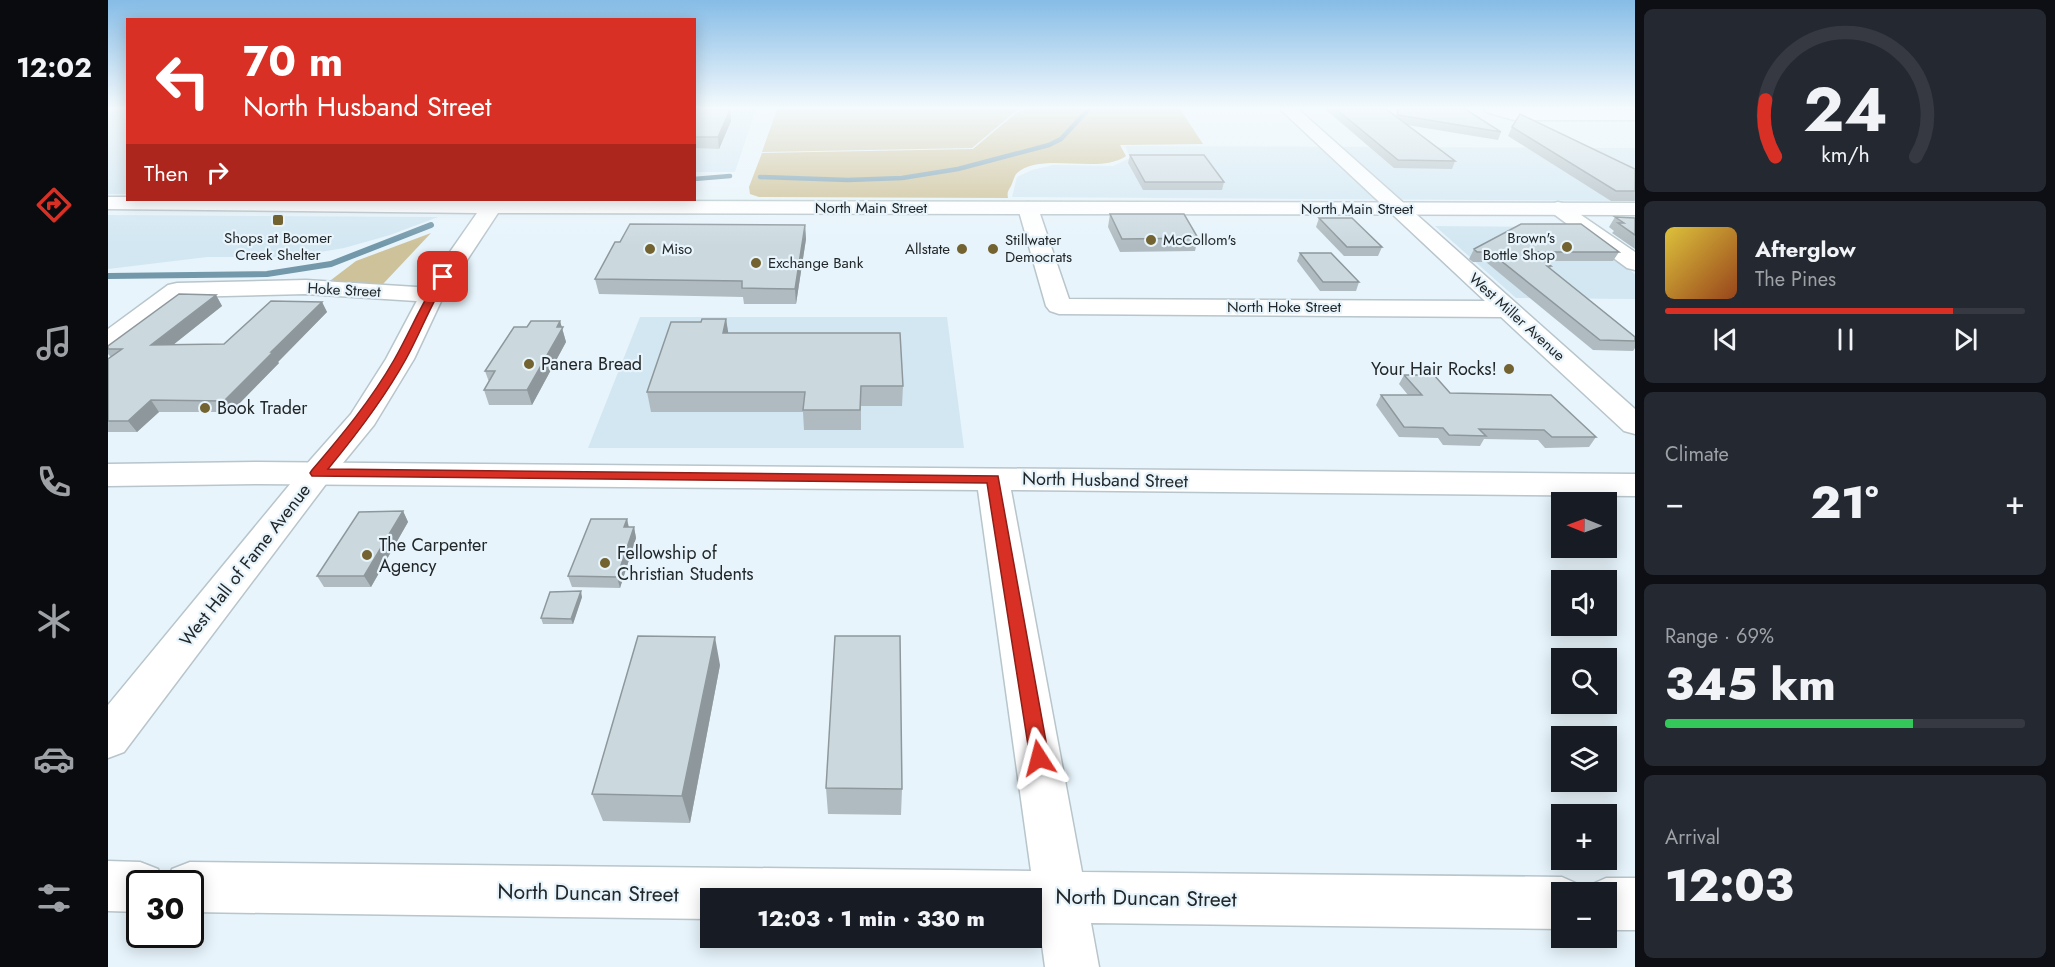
<!DOCTYPE html>
<meta charset="utf-8">
<style>
:root{--surface:#171b24;--page:#242831;--text:#f1f3f6;--muted:#9ea1a6;--line:#363941;--accent:#d93025}
body{margin:0;font-family:Jost,sans-serif;background:var(--page);color:var(--text);height:100vh;display:flex;flex-direction:column;font-size:22px;white-space:nowrap}
*{box-sizing:border-box;margin:0}
p{font-size:20px;color:var(--muted)}
.icon{flex:none;width:33px;height:33px;fill:none;stroke:currentColor;stroke-width:2;stroke-linecap:round;stroke-linejoin:round}
.map{position:relative;flex:1;overflow:hidden}
.sheet{display:flex;flex-direction:column;gap:9px;padding:9px;background:#0d0f14;width:420px}
.sheet>*{flex:none}
.top-card{position:absolute;left:18px;top:18px;width:570px;height:183px;border-radius:0px;box-shadow:0 3px 15px #0003;background:#d93025;color:#fff;overflow:hidden}
.needle{width:39px;rotate:271deg}
.controls{position:absolute;left:1443px;top:492px;display:grid;gap:12px}
.controls a{display:grid;place-items:center;width:66px;height:66px;border-radius:0px;background:var(--surface);box-shadow:0 3px 15px #0003;font-size:30px}
.speed{position:absolute;left:18px;top:870px;display:flex;gap:12px;font-size:30px;font-weight:700;text-align:center}
.speed>*{display:grid;place-content:center;width:78px;height:78px;border-radius:50%;background:var(--surface);box-shadow:0 3px 15px #0003;line-height:1}
.speed .limit{border:3px solid #111;border-radius:9px;background:#fff;color:#111}
.pin{position:absolute;display:grid;place-items:center;width:51px;height:51px;color:#fff;margin:-26px;border-radius:12px;box-shadow:0 3px 9px #0006}
.me{position:absolute;width:66px;margin:-33px;rotate:351deg;stroke-linejoin:round;filter:drop-shadow(0 0 4px #0008)}
.turn{display:flex;align-items:center;gap:21px;height:126px;padding:0 18px;font-size:27px}
.turn .icon{width:78px;height:78px;stroke-width:2.5}
.turn b{display:block;font-size:42px;line-height:51px}
.then{display:flex;align-items:center;height:57px;padding:0 18px;background:#0003;gap:12px;font-size:22px}
.big{font-size:45px;font-weight:800;line-height:1.1}
.sheet .card{flex:1;display:flex;flex-direction:column;justify-content:center;gap:9px;min-width:0;padding:0 21px;border-radius:9px;background:var(--page)}
.sheet .dial{align-items:center;gap:0}
.dial svg{height:156px;overflow:visible;fill:none;stroke:var(--line);stroke-width:7;stroke-linecap:round;text-anchor:middle}
.dial text{fill:var(--text);stroke:none}
.song{display:flex;align-items:center;gap:18px}
.cover{width:72px;height:72px;border-radius:9px;background:linear-gradient(135deg,hsl(50 70% 55%),hsl(20 70% 35%))}
.played{height:6px;border-radius:3px;background:linear-gradient(90deg,var(--accent) 80%,var(--line) 80%)}
.keys{display:flex;justify-content:space-around;direction:ltr}
.heat{display:flex;justify-content:space-between;align-items:center;font-size:33px;direction:ltr}
.charge{height:9px;border-radius:4px;background:linear-gradient(90deg,#34c759 69%,var(--line) 0)}
.trip{position:absolute;left:592px;top:888px;width:342px;height:60px;border-radius:0px;background:var(--surface);box-shadow:0 3px 15px #0003;font-weight:800;line-height:60px;text-align:center}
main{display:flex;flex:1;min-height:0}
.dock{display:flex;flex-direction:column;width:108px;justify-content:space-around;align-items:center;background:#090b0e;color:var(--muted)}
.dock .icon{width:42px;height:42px}
.dock .active{color:var(--accent)}
.dock b{font-size:27px;color:var(--text)}
.map>svg:first-child{display:block}
.built{fill:#d2e7f2}
.green{fill:#cec29b}
.forest{fill:#cbbc8d}
.lines{fill:none;stroke-linecap:round;stroke-linejoin:round}
.stream-far1{stroke:#7298aa;stroke-width:4.5}
.stream{stroke:#7298aa;stroke-width:6}
.minor-casing{stroke:#b8c5cb;stroke-width:3}
.major-casing{stroke:#b8c5cb;stroke-width:3}
.minor{fill:#fff;fill-rule:evenodd}
.major{fill:#fff;fill-rule:evenodd}
.wall{fill:#afbbc0}
.shaded-wall{fill:#8e989c}
.building{fill:#cbd9df;stroke:#8e989c;stroke-width:1.5}
.route{fill:#d93025;stroke:#8d1f18;stroke-width:1.5}
.poi-dot{fill:#736331;stroke:#e7f4fb;stroke-width:2}
.labels{text-anchor:middle;dominant-baseline:central;stroke-width:4.5;stroke-linejoin:round;paint-order:stroke}
.far-street-label{font-size:15px;fill:#222729;stroke:#e7f4fb}
.far-poi-label{font-size:15px;fill:#222729;stroke:#e7f4fb;text-anchor:start}
.poi-label{font-size:18px;fill:#222729;stroke:#e7f4fb;text-anchor:start}
.street-label{font-size:18px;fill:#222729;stroke:#e7f4fb}
.near-street-label{font-size:21px;fill:#222729;stroke:#e7f4fb}
</style>
<main>
<nav class="dock">
<b>12:02</b>
<svg class="icon active" aria-label="directions" viewBox="0 0 24 24"><path d="M12 3l9 9-9 9-9-9zM9 14v-3h6M13 9l2 2-2 2"/></svg>
<svg class="icon" aria-label="music" viewBox="0 0 24 24"><path d="M9 18V5l10-2v13"/><circle cx="6" cy="18" r="3"/><circle cx="16" cy="16" r="3"/></svg>
<svg class="icon" aria-label="phone" viewBox="0 0 24 24"><path d="M5 4h4l2 5-3 2q2 4 5 5l2-3 5 2v4C11 20 4 13 5 4z"/></svg>
<svg class="icon" aria-label="climate" viewBox="0 0 24 24"><path d="M12 3v18M4 7l16 10M4 17L20 7"/></svg>
<svg class="icon" aria-label="car" viewBox="0 0 24 24"><path d="M5 17H2v-5l4-1 3-4h7l3 4 3 1v5h-3M9 17h6M6 11h13"/><circle cx="7" cy="17" r="2"/><circle cx="17" cy="17" r="2"/></svg>
<svg class="icon" aria-label="filters" viewBox="0 0 24 24"><path d="M4 7h16M4 17h16"/><circle cx="9" cy="7" r="2"/><circle cx="15" cy="17" r="2"/></svg>
</nav>
<div class="map">
<svg width="1527" height="967" viewBox="0 0 1527 967">
<rect width="100%" height="100%" fill="#e7f4fb"/>
<path class="built" d="M0,109H19V194H0Z
M586,109H648L627,172H587Z
M1017,146L1527,148V201L904,197L909,177L924,170L945,165L1005,166L1022,158Z
M0,215L330,217L282,235L236,248L183,257H99L0,269Z
M1327,226L1463,227L1527,274V299L1408,298Z
M532,317H839L856,448H480Z"/>
<path class="green" d="M669,109H913L907,112L864,148L654,152Z
M323,233L275,284L234,283L223,280L248,261Z"/>
<path class="forest" d="M919,109H1072L1095,144L1012,145L1018,156C992,175 933,151 909,173C906,176 905,182 903,186C900,191 899,192 900,198L651,197L642,194L641,187L654,153L865,149L908,113Z"/>
<g class="lines">
<path class="stream-far1" d="M652,177L740,180L794,178L850,169L941,145L953,139L981,109
M586,179L622,176"/>
<path class="stream" d="M0,276L159,274L223,264L323,225"/>
<defs>
<path id="minor" d="M1172,109H1190L1527,409V434L1516,431L1393,317L951,314L942,311L938,306L910,208L913,204L920,202L927,204L930,208L961,299L1377,301Z
M1376,109L1527,110V120H1406L1378,112Z
M1450,202L1457,204L1527,252V270L1519,268L1443,212L1440,208L1443,204Z
M198,280L324,288L333,290L336,295L333,300L324,302L198,294L75,297L9,348L0,350V329L60,285L69,283Z
M148,462L1527,474V496L903,490L974,872L1454,877L1472,885L1475,892H1454V929L983,923L991,967H937L931,923H924V898H603V919L82,912V884H58L64,869L82,862L923,871L870,490L148,484L0,486V464Z
M0,861L32,862L50,869L56,884H32V912L0,911Z
M1498,878H1527V930H1498V892H1477L1480,886Z"/>
<path id="major" d="M0,197H20V200L1527,203V215L390,213L336,295L306,359L266,425L221,480L16,752L0,758V705L197,466L243,414L278,359L312,295L369,213L0,209Z"/>
</defs>
<use href="#minor" class="minor-casing"/>
<use href="#major" class="major-casing"/>
<use href="#minor" class="minor"/>
<use href="#major" class="major"/>
</g>
<path class="wall" d="M586,109L622,110L623,121L611,149L586,148Z
M1217,109H1278L1288,116L1289,109H1357L1393,132L1390,140L1299,125L1347,161L1344,169L1286,168Z
M1404,127L1527,169V201H1503L1400,136Z
M1022,155L1116,182L1114,190H1035L1020,163Z
M1002,214L1090,238L1087,251L1012,252L1000,227Z
M1507,217L1527,218V249L1504,233L1506,231L1501,227Z
M1211,218L1274,247L1270,256H1236L1208,227Z
M697,225L698,239L688,304H636L635,297L491,294L487,279L512,242Z
M1366,249L1511,252L1505,261H1436L1443,266L1442,269L1527,337V348L1525,351L1485,350L1378,262H1365L1361,259Z
M1192,253L1251,282L1248,291H1212L1189,261Z
M108,295L114,306L65,345L116,344L214,302L219,312L170,362L171,363L123,412H51L29,432H0V359L3,357L0,354V346Z
M618,319L620,333L795,386L794,406H753V430H696L695,412H543L539,392L593,322Z
M452,321L458,342L424,405H381L376,390L381,382L377,371L419,327Z
M1296,375L1342,393L1488,437L1481,447L1437,448L1430,440L1376,439L1372,446L1335,445L1330,438L1291,437L1268,405L1273,395H1300L1291,384Z
M295,511L300,522L263,587H216L209,576Z
M519,519L521,527H526L528,538L512,588L464,587L460,576Z
M474,597L465,624H435L433,618Z
M612,665L582,823L495,821L484,794Z
M718,788L794,789L793,815L720,814Z"/>
<path class="shaded-wall" d="M622,110L623,121L611,149L610,137Z
M697,225L698,239L688,304L687,289Z
M108,295L114,306L51,356L43,345Z
M214,302L219,312L170,362L171,363L123,412L116,401L163,352Z
M618,319L621,337L615,333Z
M452,321L458,342L424,405L419,390Z
M43,400L51,412L29,432L20,421Z
M295,511L300,522L263,587L256,576Z
M519,519L521,530L516,527Z
M526,527L528,538L512,588L509,577Z
M473,591L474,597L465,624L463,619Z
M607,637L612,665L582,823L574,796Z"/>
<path class="building" d="M586,109L622,110L610,137H586Z
M1228,109H1278L1347,161L1290,160Z
M1290,109H1357L1393,132L1290,115Z
M1412,114L1527,169V191H1508L1404,127Z
M1022,155H1096L1116,182H1037Z
M1002,214H1076L1090,238L1014,239Z
M1507,217L1527,218V235L1510,223H1516Z
M1211,218H1244L1274,247H1239Z
M522,224L697,225L687,289L634,288V281L487,279L507,242H512Z
M1413,224H1473L1511,252H1425L1443,266H1439L1527,337V341L1492,340L1382,252H1369L1366,249Z
M1192,253H1223L1251,282H1215Z
M71,294L108,295L43,345L116,344L163,301L214,302L163,352H165L116,401L43,400L20,421H0V359L14,349H0V346Z
M594,319H618L615,333H792L795,386H753L752,410H695L697,392H539L563,322H593Z
M423,321H452L449,327H455L419,390H376L387,371H377L406,327H419Z
M1296,375H1326L1342,393L1443,395L1488,437H1444L1436,430L1371,429L1378,436L1341,435L1335,428L1296,427L1273,395H1314Z
M295,511L256,576H209L251,512Z
M483,519H519L516,527H526L509,577L460,576Z
M473,591L463,619L433,618L442,592Z
M530,636L607,637L574,796L484,794Z
M727,636H792L794,789L718,788Z"/>
<linearGradient id="sky" x2="0" y2="1"><stop stop-color="#86bce6"/><stop offset="0.44" stop-color="#f4fafd"/><stop offset="1" stop-color="#f4fafd" stop-opacity="0"/></linearGradient>
<rect width="1527" height="245" fill="url(#sky)"/>
<path class="route" d="M335,274L340,277C323,303 313,332 298,359C276,399 249,434 220,469L890,476L941,758L938,764L931,766L925,764L922,758L879,483L204,476L202,473L204,470C234,435 263,400 286,360C302,332 314,302 332,275Z"/>
<g class="poi-dot">
<rect x="164" y="214" width="12" height="12" rx="3"/>
<circle cx="1043" cy="240" r="6"/>
<circle cx="1459" cy="247" r="6"/>
<circle cx="542" cy="249" r="6"/>
<circle cx="854" cy="249" r="6"/>
<circle cx="885" cy="249" r="6"/>
<circle cx="648" cy="263" r="6"/>
<circle cx="421" cy="364" r="6"/>
<circle cx="1401" cy="369" r="6"/>
<circle cx="97" cy="408" r="6"/>
<circle cx="259" cy="555" r="6"/>
<circle cx="497" cy="563" r="6"/>
</g>
<g class="labels">
<g class="far-street-label">
<text x="763" y="208">North Main Street</text>
<text x="1249" y="209">North Main Street</text>
<text transform="translate(236 290) rotate(3)">Hoke Street</text>
<text x="1176" y="307">North Hoke Street</text>
<text transform="translate(1409 317) rotate(42)">West Miller Avenue</text>
</g>
<g class="far-poi-label">
<text x="170" y="238" text-anchor="middle">Shops at Boomer<tspan x="170" dy="17">Creek Shelter</tspan></text>
<text x="1447" y="238" text-anchor="end">Brown's<tspan x="1447" dy="17">Bottle Shop</tspan></text>
<text x="897" y="240">Stillwater<tspan x="897" dy="17">Democrats</tspan></text>
<text x="1055" y="240">McCollom's</text>
<text x="554" y="249">Miso</text>
<text x="842" y="249" text-anchor="end">Allstate</text>
<text x="660" y="263">Exchange Bank</text>
</g>
<g class="poi-label">
<text x="433" y="364">Panera Bread</text>
<text x="1389" y="369" text-anchor="end">Your Hair Rocks!</text>
<text x="109" y="408">Book Trader</text>
<text x="271" y="545">The Carpenter<tspan x="271" dy="21">Agency</tspan></text>
<text x="509" y="553">Fellowship of<tspan x="509" dy="21">Christian Students</tspan></text>
</g>
<g class="street-label">
<text transform="translate(997 480) rotate(1)">North Husband Street</text>
<text transform="translate(137 565) rotate(-52)">West Hall of Fame Avenue</text>
</g>
<g class="near-street-label">
<text transform="translate(480 893) rotate(1)">North Duncan Street</text>
<text transform="translate(1038 898) rotate(1)">North Duncan Street</text>
</g>
</g>
</svg>
<div class="controls">
<a><svg class="needle" viewBox="-14 -14 28 28"><path d="M0-13l5 13h-10z" fill="#e53935"/><path d="M0 13l5-13h-10z" fill="#9ea1a6"/></svg></a>
<a><svg class="icon" aria-label="sound" viewBox="0 0 24 24"><path d="M4 9h4l5-4v14l-5-4H4zM17 9q2 3 0 6"/></svg></a>
<a><svg class="icon" aria-label="search" viewBox="0 0 24 24"><circle cx="10" cy="10" r="6"/><path d="M15 15l6 6"/></svg></a>
<a><svg class="icon" aria-label="layers" viewBox="0 0 24 24"><path d="M12 4l9 5-9 5-9-5zM3 14l9 5 9-5"/></svg></a>
<a>+</a>
<a>−</a>
</div>
<div class="speed"><div class="limit">30</div></div>
<div class="pin" style="left:335px;top:277px;background:#d93025"><svg class="icon" aria-label="arrive" viewBox="0 0 24 24"><path d="M6 21V4h12l-3 4 3 4H6"/></svg></div>
<svg class="me" style="left:931px;top:758px" viewBox="-20 -20 40 40"><path d="M0-17L14 15 0 8-14 15z" fill="#d93025" stroke="#fff" stroke-width="4"/></svg>
<div class="trip">12:03 · 1 min · 330 m</div>
<div class="top-card">
<div class="turn"><svg class="icon" aria-label="left" viewBox="0 0 24 24"><path d="M17 20v-9H6M10 6l-5 5 5 5"/></svg><div><b>70 m</b>North Husband Street</div></div>
<div class="then">Then<svg class="icon" aria-label="right" viewBox="0 0 24 24"><path d="M7 20v-9h11M14 6l5 5-5 5"/></svg></div>
</div>
</div>
<section class="sheet">
<div class="card dial"><svg viewBox="0 0 100 80">
<path d="M14 69A42 42 0 1 1 86 69"/>
<path d="M14 69A42 42 0 0 1 9 40" stroke="#d93025"/>
<text x="50" y="56" font-size="32" font-weight="700">24</text>
<text x="50" y="72" font-size="11">km/h</text>
</svg></div>
<div class="card">
<div class="song"><i class="cover"></i><div><b>Afterglow</b><p>The Pines</p></div></div>
<div class="played"></div>
<div class="keys"><svg class="icon" aria-label="previous" viewBox="0 0 24 24"><path d="M18 5L8 12l10 7zM5 5v14"/></svg><svg class="icon" aria-label="pause" viewBox="0 0 24 24"><path d="M8 5v14M16 5v14"/></svg><svg class="icon" aria-label="next" viewBox="0 0 24 24"><path d="M6 5l10 7-10 7zM19 5v14"/></svg></div>
</div>
<div class="card"><p>Climate</p>
<div class="heat"><a>−</a><b class="big">21°</b><a>+</a></div>
</div>
<div class="card"><p>Range · 69%</p><b class="big">345 km</b><div class="charge"></div></div>
<div class="card"><p>Arrival</p><b class="big">12:03</b></div>
</section>
</main>
